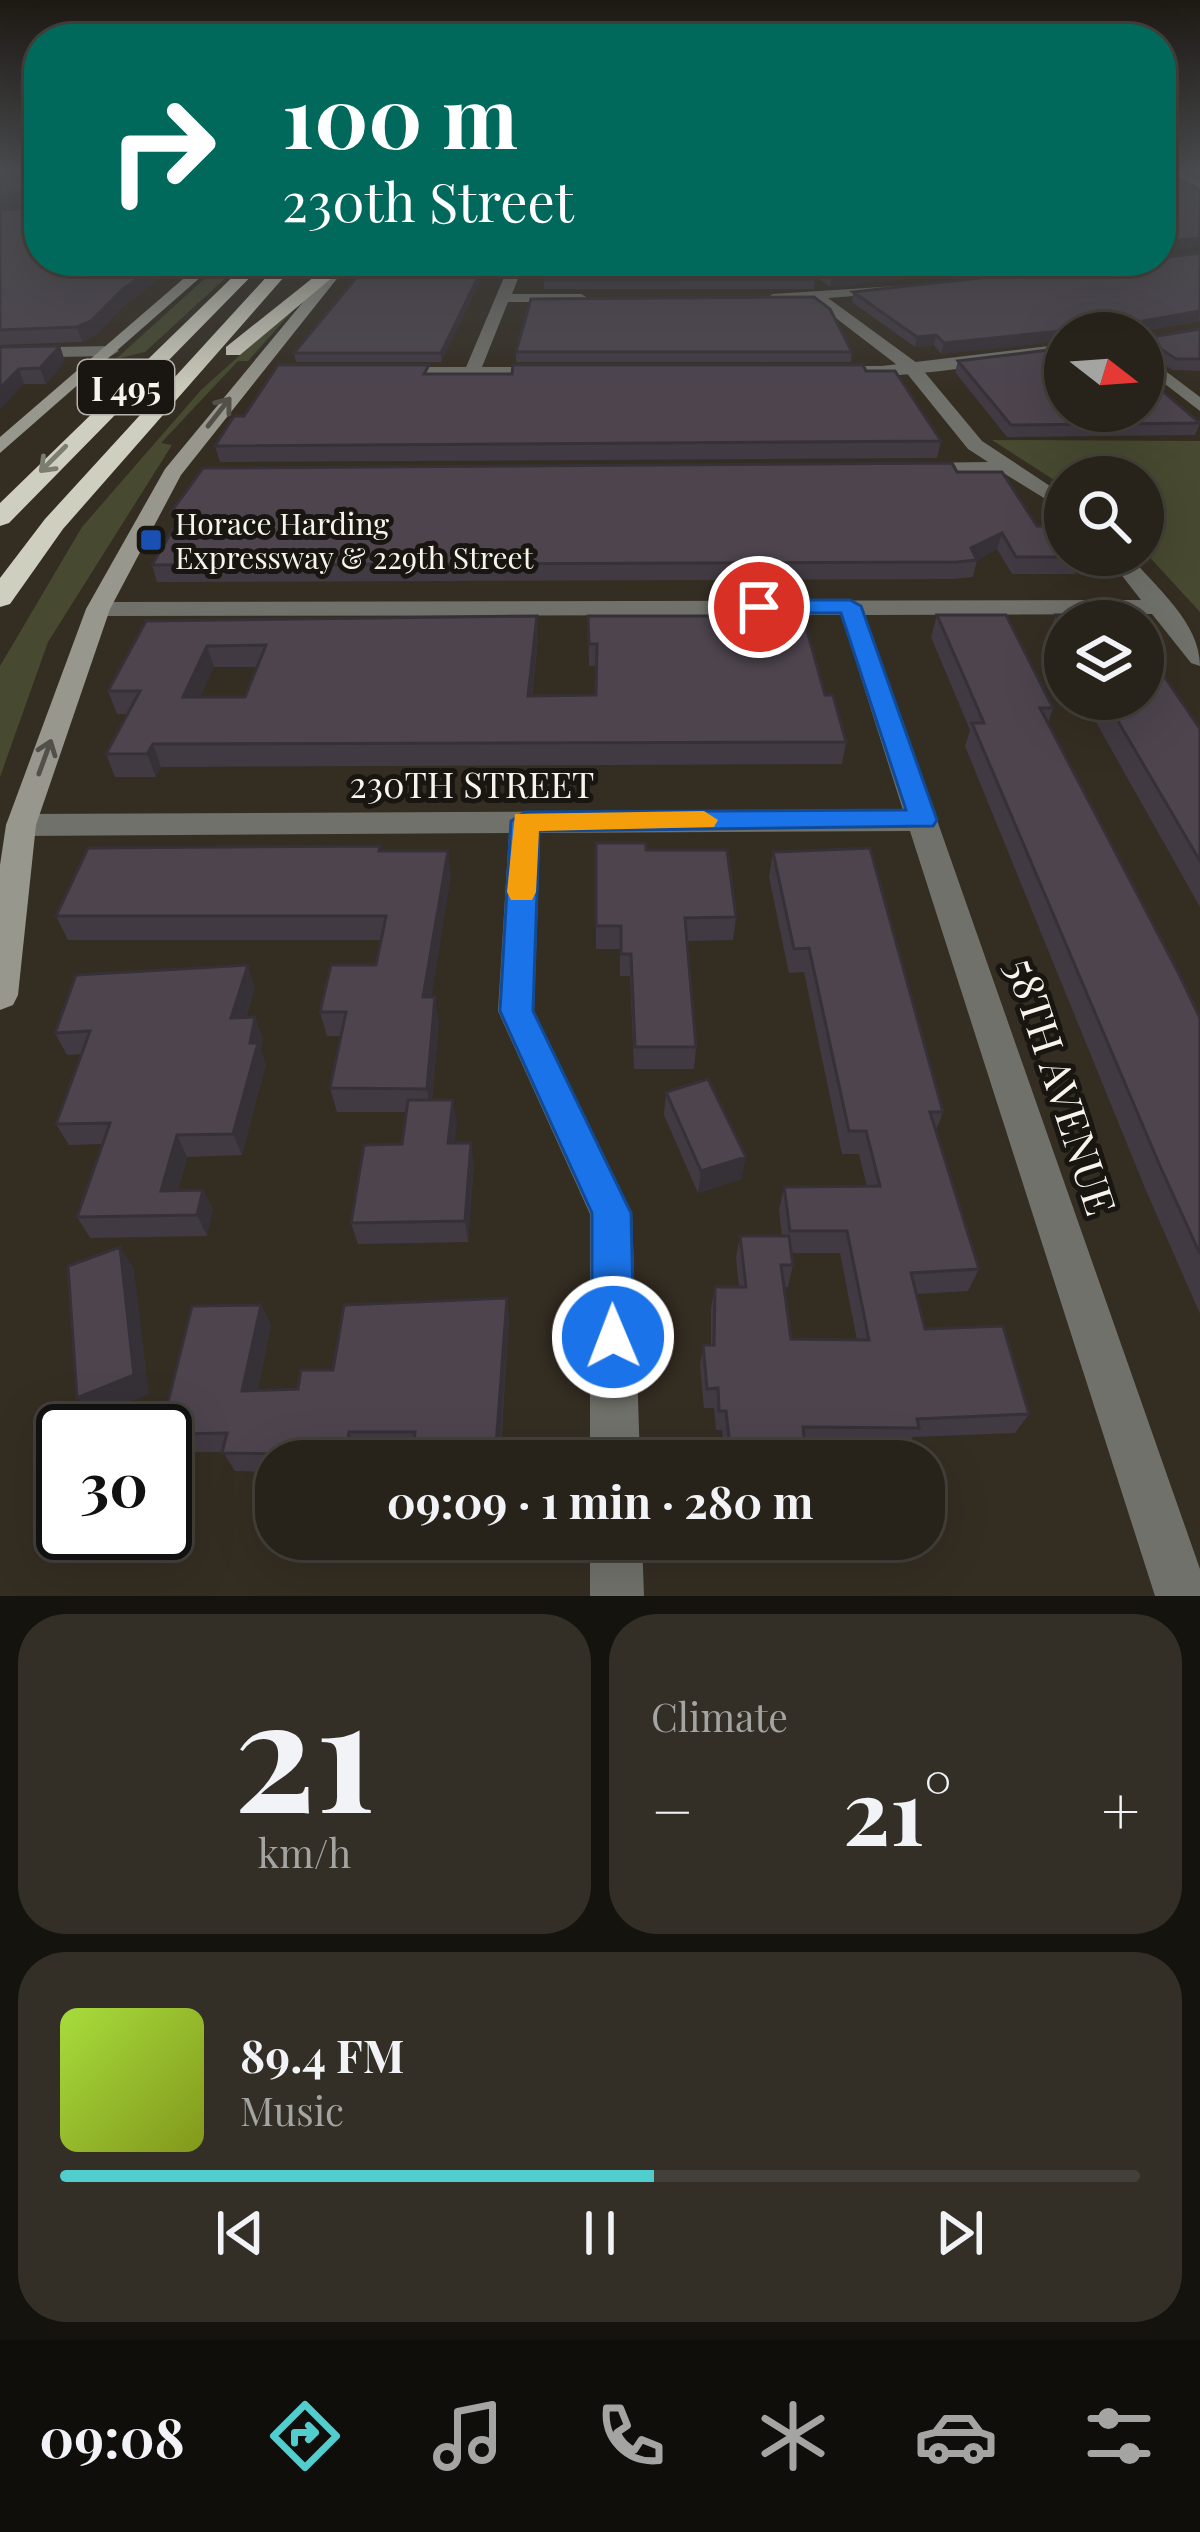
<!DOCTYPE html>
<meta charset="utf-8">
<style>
:root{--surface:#27221a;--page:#332f27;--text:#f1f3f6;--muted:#a4a4a2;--line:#433f39;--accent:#52cdce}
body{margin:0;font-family:"Playfair Display",serif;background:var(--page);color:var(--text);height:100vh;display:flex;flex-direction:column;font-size:45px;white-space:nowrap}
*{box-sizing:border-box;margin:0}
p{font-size:39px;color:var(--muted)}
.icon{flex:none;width:66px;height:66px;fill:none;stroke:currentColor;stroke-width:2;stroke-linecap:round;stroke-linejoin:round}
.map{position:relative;height:1596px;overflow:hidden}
.sheet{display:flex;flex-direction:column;gap:18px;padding:18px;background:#15130e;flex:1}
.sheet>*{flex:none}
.hud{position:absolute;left:24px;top:24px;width:1152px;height:252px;border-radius:48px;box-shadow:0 12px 48px #0002,0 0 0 3px var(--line);background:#00695c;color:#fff;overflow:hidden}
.needle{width:78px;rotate:107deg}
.buttons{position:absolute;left:1044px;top:312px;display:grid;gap:24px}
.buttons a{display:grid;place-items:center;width:120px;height:120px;border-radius:50%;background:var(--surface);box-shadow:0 12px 48px #0002,0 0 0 3px var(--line);font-size:60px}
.speed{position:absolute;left:36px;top:1404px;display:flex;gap:24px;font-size:60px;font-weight:700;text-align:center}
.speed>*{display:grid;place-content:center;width:156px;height:156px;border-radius:50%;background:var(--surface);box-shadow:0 12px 48px #0002,0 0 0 3px var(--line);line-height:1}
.speed .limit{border:6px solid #111;border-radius:18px;background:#fff;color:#111}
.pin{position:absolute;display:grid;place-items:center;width:102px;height:102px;color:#fff;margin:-51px;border:6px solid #fff;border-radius:50%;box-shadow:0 3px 12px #0007}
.me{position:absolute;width:132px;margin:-66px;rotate:359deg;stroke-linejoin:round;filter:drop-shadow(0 0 9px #0008)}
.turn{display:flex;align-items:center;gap:42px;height:252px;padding:0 60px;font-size:54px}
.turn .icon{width:156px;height:156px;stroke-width:2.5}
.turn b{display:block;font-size:84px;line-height:102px}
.big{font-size:90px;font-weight:700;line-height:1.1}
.sheet .widget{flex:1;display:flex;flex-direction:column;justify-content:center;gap:18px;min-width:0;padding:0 42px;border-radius:48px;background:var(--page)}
.sheet .dial{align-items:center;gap:0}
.dial b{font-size:156px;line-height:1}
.song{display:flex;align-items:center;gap:36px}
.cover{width:144px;height:144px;border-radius:18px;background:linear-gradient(135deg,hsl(80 70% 55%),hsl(70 70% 35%))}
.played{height:12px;border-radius:6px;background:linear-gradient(90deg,var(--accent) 55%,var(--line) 55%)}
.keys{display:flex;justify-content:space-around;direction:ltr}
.heat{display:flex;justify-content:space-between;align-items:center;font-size:66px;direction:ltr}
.sheet .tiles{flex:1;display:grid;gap:18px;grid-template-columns:1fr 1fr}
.widget:last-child{grid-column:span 2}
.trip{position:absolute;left:255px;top:1440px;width:690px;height:120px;border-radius:48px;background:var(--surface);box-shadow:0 12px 48px #0002,0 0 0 3px var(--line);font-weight:700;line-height:120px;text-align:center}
.menu{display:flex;height:192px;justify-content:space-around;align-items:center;background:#100e0a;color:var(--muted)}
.menu .icon{width:84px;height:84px}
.menu .on{color:var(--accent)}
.menu b{font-size:54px;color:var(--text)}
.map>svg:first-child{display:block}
.green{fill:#474a30}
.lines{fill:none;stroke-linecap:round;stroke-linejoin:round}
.minor{fill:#71716b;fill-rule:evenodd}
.tertiary{fill:#71716b;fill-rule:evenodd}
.secondary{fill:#97978d;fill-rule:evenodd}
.motorway{fill:#cfcfbf;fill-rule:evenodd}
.wall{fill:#423a43;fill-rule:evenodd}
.shaded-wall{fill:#363037}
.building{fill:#4d444e;stroke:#363037;stroke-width:3;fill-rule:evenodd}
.oneway{stroke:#525049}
.oneway2{stroke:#7d7c71}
.route{fill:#1a73e8;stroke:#114b97;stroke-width:3}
.slow{fill:#f59e0b}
.transit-dot{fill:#1a4fb4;stroke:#191611;stroke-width:4.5}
.labels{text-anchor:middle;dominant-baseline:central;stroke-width:10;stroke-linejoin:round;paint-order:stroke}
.far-poi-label{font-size:30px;fill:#f8f4ed;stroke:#191611;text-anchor:start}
.shield{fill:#191611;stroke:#b5b1ab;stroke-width:3}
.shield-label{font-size:33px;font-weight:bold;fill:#f8f4ed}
.street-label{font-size:36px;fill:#f8f4ed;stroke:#191611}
.near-street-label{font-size:42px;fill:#f8f4ed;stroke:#191611}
</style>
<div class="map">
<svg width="1200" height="1596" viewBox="0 0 1200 1596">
<rect width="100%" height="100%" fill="#342d22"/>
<path class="green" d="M224,261H244L145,352L116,359Z
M306,296L248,361H238L161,443L172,445L48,642L0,777V666L82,527L201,390Z
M992,440L1200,441V612L1143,550V477H1065V487Z"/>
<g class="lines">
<path class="minor" d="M511,261H525L512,294H581L588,298L581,302H508L480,372L466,376L464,372Z
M995,261H1010L1027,276L1015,279Z
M897,286L892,293L828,298L917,363L982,441L1065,496V511L1005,474L908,473L905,469L915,463L988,462L968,449L905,371L811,299L773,302L766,298L773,294Z
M0,348L111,346L119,351L111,356L0,358Z
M1143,354L1200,397V411L1143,367Z
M1106,555H1129C1156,588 1200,622 1200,666L1191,663L1152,614L865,615L1200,1569V1596H1155L910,831L540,833L534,1011L632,1213L640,1461H590V1214L498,1011L509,833L21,836L10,832L6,825L10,818L21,814L903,810L841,615L98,616L86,609L98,602L1141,600Z
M590,1539H642L644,1596H590Z"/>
<path class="tertiary" d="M1170,172H1184L1200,181V188Z
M1065,344V354C1021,359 847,390 818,371L826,366H882Z
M388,367H550L558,372L550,377L382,376L380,372Z"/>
<path class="secondary" d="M204,261H219L0,453V437Z
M337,261H351L181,475L110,609L36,825L18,995L13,1005L0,1010V865L6,825L86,609L165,469Z"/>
<path class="motorway" d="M249,261H266L9,523L0,526V503Z
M281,261H298L63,529L10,604L0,607V578L45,519Z
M334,261H352L240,355H226V347Z"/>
</g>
<path class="wall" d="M0,210L39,261H182L126,304L96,335L82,342L0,345Z
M1200,253V321L1142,331L1065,333V341L941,354L934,345L915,347L852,302L853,292Z
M490,261L441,362H296L294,353Z
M548,261H1070L830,287L813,274L815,279L814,289H544V280Z
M1200,330V371L1172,370L1145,351L1143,362V334L1147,338Z
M0,347L65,361L46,384H24Z
M516,352H852L851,362H516Z
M958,361L1200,423L1195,435L1007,437L955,372Z
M866,371L941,441L937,458L220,462L215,446L244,416L430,374Z
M957,472L1081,557L1075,574H1012L997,549L977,560L973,577L953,579L157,582L152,565L175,525L171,512Z
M937,615L1053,708L1048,723L1200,1018V1314L1145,1188L965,746L970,730L931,637Z
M1056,615L1065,621V667L1048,637Z
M588,616L724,623L825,695L846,742L842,764L161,767L156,777H115L106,754L128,714H117L108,691L146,621L538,638L532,696L596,695L597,666H589ZM214,667H257L245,697H200Z
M1083,699H1143L1200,729V907Z
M596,843L646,850L736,917L733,940L687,941L696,1047L694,1069H634L630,976H620V949H596Z
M381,851L451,875L431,997L439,1021L432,1100L457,1122L454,1143L474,1164L468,1242L358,1244L351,1223L402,1144L406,1112H337L330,1088L341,1036H327L320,1012L376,965L381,940H68L56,916Z
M773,852L943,1112L936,1131L979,1269L968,1291L916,1294L925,1329L1029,1414L1015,1433L913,1437L908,1446L805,1445L806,1453L803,1461H725L722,1430H716L714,1408H704L700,1365L703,1345H711V1308L715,1287H739L736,1258L740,1236H782L779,1210L784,1187H867L859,1154H842L804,972L789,973L769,877ZM792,1253H840L857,1340L791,1339L783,1287H788L793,1265Z
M255,987L246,1018L255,1017L263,1039L261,1050L266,1064L242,1155L187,1157L178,1190H203L213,1210L207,1236L90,1238L77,1217L102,1144L69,1145L56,1124L82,1054L67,1055L55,1033Z
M666,1092L742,1179L698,1193L664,1115Z
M507,1298L509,1319L500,1461H417L414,1450H357L355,1461H276V1472L235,1471L223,1452H192L165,1414L261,1305L271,1325L258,1390L298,1389L333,1370Z"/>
<path class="shaded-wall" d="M35,190L39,202L0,207V194Z
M1200,238V247L1161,251V245L1163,242Z
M162,261H182L126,304L96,335L82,342L77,327Z
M486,261H490L441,362V353Z
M984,261H1070L830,287L832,277Z
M1200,311L1199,321L1140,331L1143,321Z
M1071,330L1070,333H1065V341L941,354L944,343Z
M936,335L934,345L915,347L917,337Z
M60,346L65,361L46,384L40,368Z
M19,369L24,384L0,410V388Z
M1002,533L997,549L976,561L971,548Z
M537,616L538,638L529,718L528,696Z
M207,646L214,667L190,720L183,697Z
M153,744L161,767L156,777L147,754Z
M448,851L451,875L428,1021L423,997Z
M248,965L255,987L239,1040L231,1018Z
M435,997L439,1021L431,1112L427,1089Z
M255,1017L263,1039L261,1050L266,1064L242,1155L233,1134Z
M453,1100L457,1122L452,1165L448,1143Z
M177,1135L187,1157L172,1211L161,1191Z
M471,1143L474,1164L468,1242L465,1221Z
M746,1157L742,1179L698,1193L701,1171Z
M203,1190L213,1210L207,1236L197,1215Z
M120,1247L134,1268L149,1394L94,1417L77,1398Z
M507,1298L509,1319L499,1461L496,1446Z
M261,1305L271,1325L254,1410L242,1391Z
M349,1432L357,1450L355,1461H347L345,1455Z"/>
<path class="building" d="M0,172H39V200L35,190L0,194Z
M1161,172H1165L1200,190V238L1163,242L1161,245Z
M39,203V261H162L122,290L91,321L77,327L0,330V210L36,207Z
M1200,253V311L1143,321L1142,333H1071V330L944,343L936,335L917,337L853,292L1132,261H1161V258Z
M370,261H486L441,353H294Z
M548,261H806L815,279L544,280Z
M809,261H984L832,277Z
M814,297L830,309L852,352H516L531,299Z
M1200,329V359H1176L1146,339L1143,359V334L1147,338Z
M60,346L40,368L19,369L0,388V347Z
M1065,348V411H1143V374L1200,423L1011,425L958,361Z
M278,365H429L424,374H512L513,365H863L866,371H895L941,441L215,446L234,416H244Z
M952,463L957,472H1002L1037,526H1059L1065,534V555H1079L1081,557H1016L1002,533L971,548L977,560L957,562L152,565L183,512H171L203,468Z
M1123,614L1127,621H1065V631L1056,615Z
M937,615H1006L1053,708H1040L1178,972L1200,1018V1254L1160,1166L972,723H984Z
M537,616L528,696L596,695L597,644H589L588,616H723L724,623H805L825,695H833L846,742L153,744L147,754H106L140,691H108L146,621ZM266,645L245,697H183L207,646Z
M1143,645L1200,729V861L1105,699H1143Z
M596,843H646V850H727L736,917L685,918L696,1047H635L631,954H621V926H596Z
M380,846L379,851H448L423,997H435L427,1089L330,1088L346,1012H320L331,965H376L386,916H56L88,848Z
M870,848L943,1112H930L979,1269L911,1273L925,1329L1003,1326L1029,1414L917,1419L919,1428L803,1427L806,1453L731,1454L726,1411H719L718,1388L707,1389L703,1345H714L715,1287H746L740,1236H789L793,1265H781L791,1339L869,1340L847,1231H790L784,1187L880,1186L866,1131H849L809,948L794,949L773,852Z
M248,965L231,1018L255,1017L250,1043H258L233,1134L177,1135L161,1191L203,1190L197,1215L77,1217L110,1123L56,1124L90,1031L55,1033L76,975Z
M708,1079L746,1157L701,1171L666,1092Z
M408,1100H453L448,1143H471L465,1221L351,1223L364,1145L402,1144Z
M120,1247L134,1375L77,1398L68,1266Z
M507,1298L496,1446L413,1448L415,1432H349L345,1455L222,1453L227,1433L178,1434L183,1414H165L192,1306L261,1305L242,1391L298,1389L301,1370H333L344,1305Z"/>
<defs><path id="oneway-shaft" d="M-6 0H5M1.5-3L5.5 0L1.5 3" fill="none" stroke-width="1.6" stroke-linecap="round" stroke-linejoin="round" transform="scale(3)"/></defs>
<g class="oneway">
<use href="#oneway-shaft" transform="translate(219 412) rotate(-52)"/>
<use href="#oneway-shaft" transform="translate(45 757) rotate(-70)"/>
</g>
<use class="oneway2" href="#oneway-shaft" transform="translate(53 459) rotate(135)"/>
<linearGradient id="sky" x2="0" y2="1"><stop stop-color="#1d1913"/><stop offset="0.43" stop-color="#4a4c4f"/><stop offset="1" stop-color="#4a4c4f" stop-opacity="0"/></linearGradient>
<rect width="1200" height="396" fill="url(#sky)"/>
<path class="route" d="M850,600L861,606L937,820L933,826L539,831L533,1011L631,1213L634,1337L628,1352L613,1358L598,1352L592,1337V1213L500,1011L511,821L525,812L906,810L841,613H759L748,607L759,600Z"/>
<path class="slow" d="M704,811L718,820L714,827L539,831L536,892L532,900H511L507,892L515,814Z"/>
<rect class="transit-dot" x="139" y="528" width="24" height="24" rx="6"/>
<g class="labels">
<g class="far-poi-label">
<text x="175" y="523">Horace Harding<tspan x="175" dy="34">Expressway &amp; 229th Street</tspan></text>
</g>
<rect class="shield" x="78" y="360" width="96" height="54" rx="9"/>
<g class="shield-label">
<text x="126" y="387">I 495</text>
</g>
<g class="street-label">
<text x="472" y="783">230TH STREET</text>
</g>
<g class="near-street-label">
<text transform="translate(1063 1086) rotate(72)">58TH AVENUE</text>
</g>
</g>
</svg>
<div class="buttons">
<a><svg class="needle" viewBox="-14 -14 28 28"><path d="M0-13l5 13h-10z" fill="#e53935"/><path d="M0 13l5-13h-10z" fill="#a4a4a2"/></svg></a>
<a><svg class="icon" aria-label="search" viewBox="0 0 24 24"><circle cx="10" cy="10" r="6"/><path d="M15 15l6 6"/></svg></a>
<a><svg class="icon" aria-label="layers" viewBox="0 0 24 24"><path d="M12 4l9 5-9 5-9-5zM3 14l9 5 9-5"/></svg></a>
</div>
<div class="speed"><div class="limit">30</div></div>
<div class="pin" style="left:759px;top:607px;background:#d93025"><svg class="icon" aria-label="arrive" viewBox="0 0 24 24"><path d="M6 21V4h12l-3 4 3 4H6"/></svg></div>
<svg class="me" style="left:613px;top:1337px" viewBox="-20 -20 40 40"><circle r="17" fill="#1a73e8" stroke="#fff" stroke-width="3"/><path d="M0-11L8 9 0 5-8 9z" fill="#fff"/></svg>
<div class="trip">09:09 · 1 min · 280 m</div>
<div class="hud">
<div class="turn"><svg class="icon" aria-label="right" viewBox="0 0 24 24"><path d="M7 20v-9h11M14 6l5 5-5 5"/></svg><div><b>100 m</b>230th Street</div></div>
</div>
</div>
<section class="sheet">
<div class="tiles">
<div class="widget dial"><b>21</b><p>km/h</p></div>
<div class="widget"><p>Climate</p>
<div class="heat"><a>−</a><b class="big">21°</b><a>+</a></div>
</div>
<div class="widget">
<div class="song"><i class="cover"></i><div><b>89.4 FM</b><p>Music</p></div></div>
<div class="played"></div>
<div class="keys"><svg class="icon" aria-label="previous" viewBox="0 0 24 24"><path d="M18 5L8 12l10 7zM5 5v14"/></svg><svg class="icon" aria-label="pause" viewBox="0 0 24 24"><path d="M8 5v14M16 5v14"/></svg><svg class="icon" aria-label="next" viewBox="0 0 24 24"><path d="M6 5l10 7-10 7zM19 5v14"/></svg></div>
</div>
</div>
</section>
<nav class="menu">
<b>09:08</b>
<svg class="icon on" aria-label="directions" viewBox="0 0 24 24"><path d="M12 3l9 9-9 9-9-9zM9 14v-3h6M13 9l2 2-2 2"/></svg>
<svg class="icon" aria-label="music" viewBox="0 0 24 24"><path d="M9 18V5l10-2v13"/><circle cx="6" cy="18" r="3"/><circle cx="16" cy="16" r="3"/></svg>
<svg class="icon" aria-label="phone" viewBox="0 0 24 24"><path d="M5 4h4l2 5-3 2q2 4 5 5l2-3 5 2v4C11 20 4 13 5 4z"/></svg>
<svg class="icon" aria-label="climate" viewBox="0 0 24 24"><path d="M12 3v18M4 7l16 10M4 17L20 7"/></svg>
<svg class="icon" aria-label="car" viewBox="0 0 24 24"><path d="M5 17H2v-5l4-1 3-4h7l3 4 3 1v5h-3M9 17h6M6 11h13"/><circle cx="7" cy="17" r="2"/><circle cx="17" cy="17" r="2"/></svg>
<svg class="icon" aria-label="filters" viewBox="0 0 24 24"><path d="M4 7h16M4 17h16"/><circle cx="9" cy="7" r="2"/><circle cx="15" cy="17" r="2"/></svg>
</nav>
